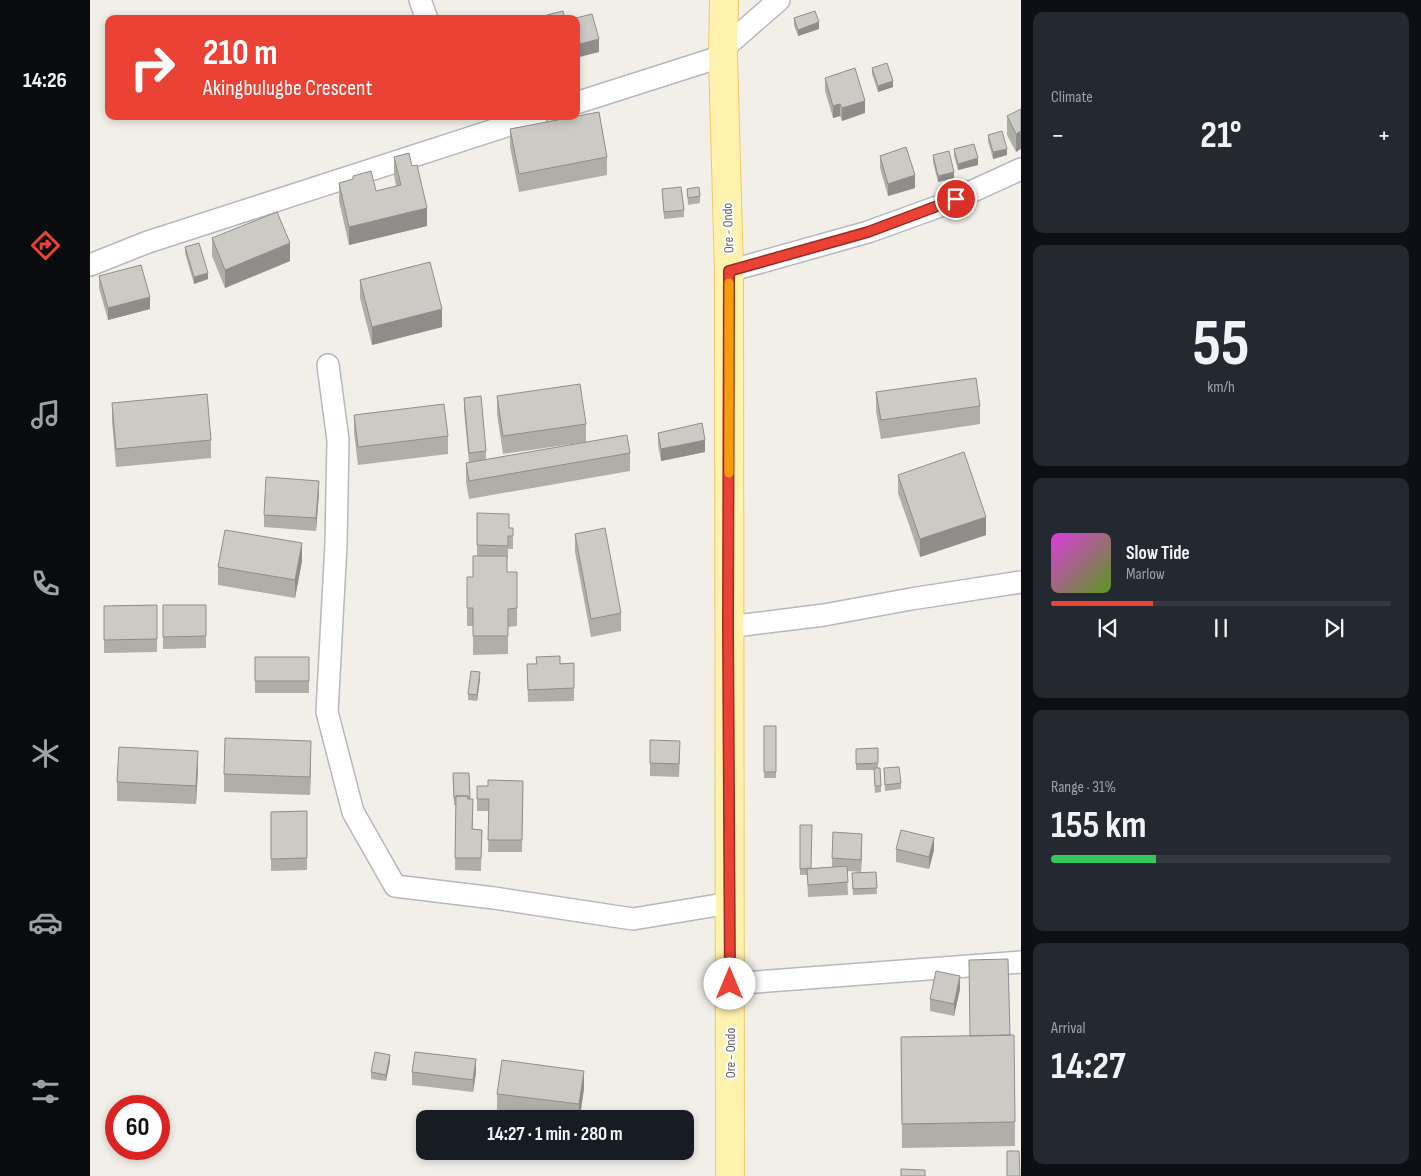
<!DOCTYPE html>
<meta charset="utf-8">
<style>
:root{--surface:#171b24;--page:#242831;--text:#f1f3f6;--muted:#9ea1a6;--line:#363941;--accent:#ea4335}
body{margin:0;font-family:"Sofia Sans Condensed",sans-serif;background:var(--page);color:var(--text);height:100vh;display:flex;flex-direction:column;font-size:19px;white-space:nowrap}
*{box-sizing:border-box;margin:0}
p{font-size:16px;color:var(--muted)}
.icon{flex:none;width:28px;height:28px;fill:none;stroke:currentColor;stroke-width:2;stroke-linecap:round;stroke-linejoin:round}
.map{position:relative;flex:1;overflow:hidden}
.drawer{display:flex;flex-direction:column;gap:12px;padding:12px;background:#0d0f14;width:400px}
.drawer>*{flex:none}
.guide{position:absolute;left:15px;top:15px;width:475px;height:105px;border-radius:10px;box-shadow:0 2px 8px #0003;background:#ea4335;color:#fff;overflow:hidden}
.speed{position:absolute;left:15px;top:1095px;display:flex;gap:10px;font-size:25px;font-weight:700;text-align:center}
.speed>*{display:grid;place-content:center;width:65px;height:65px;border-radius:50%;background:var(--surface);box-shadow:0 2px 8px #0003;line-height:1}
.speed .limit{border:8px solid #d22;background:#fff;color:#111}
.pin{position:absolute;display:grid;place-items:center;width:42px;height:42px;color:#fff;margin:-21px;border:2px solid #fff;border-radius:50%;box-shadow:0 1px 5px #0007}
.me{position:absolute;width:55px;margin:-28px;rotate:0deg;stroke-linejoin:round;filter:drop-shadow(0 0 4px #0008)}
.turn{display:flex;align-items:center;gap:18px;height:105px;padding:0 15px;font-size:22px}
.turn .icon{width:65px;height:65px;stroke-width:2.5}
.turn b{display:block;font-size:35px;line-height:42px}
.big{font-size:38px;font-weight:700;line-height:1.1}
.drawer .widget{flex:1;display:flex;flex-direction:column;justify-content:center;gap:8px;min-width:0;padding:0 18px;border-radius:10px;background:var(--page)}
.drawer .dial{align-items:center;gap:0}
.dial b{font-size:65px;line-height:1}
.song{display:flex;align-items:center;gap:15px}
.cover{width:60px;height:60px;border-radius:8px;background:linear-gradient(135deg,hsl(300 70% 55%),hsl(90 70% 35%))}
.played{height:5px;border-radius:2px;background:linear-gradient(90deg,var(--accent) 30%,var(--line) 30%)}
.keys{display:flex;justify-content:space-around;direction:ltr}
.heat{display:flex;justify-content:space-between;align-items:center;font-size:28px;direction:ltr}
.charge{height:8px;border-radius:4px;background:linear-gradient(90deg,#34c759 31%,var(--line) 0)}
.trip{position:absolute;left:326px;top:1110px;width:278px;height:50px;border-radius:10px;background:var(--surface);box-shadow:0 2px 8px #0003;font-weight:700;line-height:50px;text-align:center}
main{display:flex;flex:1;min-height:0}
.dock{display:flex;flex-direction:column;width:90px;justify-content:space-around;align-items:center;background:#090b0e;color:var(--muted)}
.dock .icon{width:35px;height:35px}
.dock .current{color:var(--accent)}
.dock b{font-size:22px;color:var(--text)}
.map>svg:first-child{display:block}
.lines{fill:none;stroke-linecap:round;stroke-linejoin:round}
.minor-casing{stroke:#b5b8bc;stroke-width:24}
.primary-casing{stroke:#f2c960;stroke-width:30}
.minor{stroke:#fff;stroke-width:21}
.primary{stroke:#fff2af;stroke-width:28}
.wall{fill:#afaea9}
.shaded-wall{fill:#8f8d8a}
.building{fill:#cccac5;stroke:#8f8d8a}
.route-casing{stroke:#982c22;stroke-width:12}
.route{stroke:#ea4335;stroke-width:9}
.slow{stroke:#f59e0b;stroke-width:9}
.labels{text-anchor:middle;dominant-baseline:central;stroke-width:4;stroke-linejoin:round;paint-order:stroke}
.street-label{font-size:14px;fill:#5f6368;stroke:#fff}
</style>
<main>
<nav class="dock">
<b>14:26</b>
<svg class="icon current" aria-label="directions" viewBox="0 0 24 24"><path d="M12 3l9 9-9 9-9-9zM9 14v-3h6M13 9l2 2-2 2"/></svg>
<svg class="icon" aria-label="music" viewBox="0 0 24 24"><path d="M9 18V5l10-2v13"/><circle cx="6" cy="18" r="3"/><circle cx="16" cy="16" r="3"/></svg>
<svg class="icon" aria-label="phone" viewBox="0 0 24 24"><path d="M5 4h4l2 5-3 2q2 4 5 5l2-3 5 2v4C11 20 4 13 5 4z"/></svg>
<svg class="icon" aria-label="climate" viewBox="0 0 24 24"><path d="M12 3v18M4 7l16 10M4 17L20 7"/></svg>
<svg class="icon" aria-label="car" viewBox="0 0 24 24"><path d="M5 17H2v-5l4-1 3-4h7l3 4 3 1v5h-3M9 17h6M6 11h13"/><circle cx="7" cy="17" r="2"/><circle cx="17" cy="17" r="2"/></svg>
<svg class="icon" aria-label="filters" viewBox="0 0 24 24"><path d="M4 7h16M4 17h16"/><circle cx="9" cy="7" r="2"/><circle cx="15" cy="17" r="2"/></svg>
</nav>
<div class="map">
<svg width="931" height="1176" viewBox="0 0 931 1176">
<rect width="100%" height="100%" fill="#f1efe8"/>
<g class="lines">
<defs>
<path id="minor" d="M330,0L337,19
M634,48L689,0
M486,103L633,56
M0,265L58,242L447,116
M639,271L778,232L850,206L931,169
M238,365L248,440L246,544L237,712L263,812L305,886L404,898L543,919L640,903
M638,627L734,615L821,599L931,582
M640,984L931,962"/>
<path id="primary" d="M634,0L633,56L639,271L640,1176"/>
</defs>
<use href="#minor" class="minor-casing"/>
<use href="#primary" class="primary-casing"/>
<use href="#minor" class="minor"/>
<use href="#primary" class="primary"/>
</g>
<path class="wall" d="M704,18L729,29L708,36L704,25Z
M782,68L803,87L788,92L782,74Z
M735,78L775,113L752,121L750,116L743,118L735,91Z
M931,109L926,152L917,135V116Z
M420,129L517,157V175L429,192L420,147Z
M898,135L917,155L903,159L898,141Z
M864,149L888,165L868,170L864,156Z
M843,155L864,178L848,182L843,162Z
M790,156L825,188L798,196L790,168Z
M304,157L337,226L259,245L249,201V183L263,179V176L286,191L306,186L304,175Z
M572,189L594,210V217L574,219Z
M597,189L610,196V203L598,205Z
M122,238L200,261L135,288L122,256Z
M95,247L118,279L104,284L95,253Z
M9,276L60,309L18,320L9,288Z
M270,280L352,327L282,345L270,298Z
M786,392L890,406V424L791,439L786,411Z
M407,396L496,424V442L413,454L407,414Z
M374,398L396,451V460L540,453V471L379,499L376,482V463H379L374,410Z
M22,403L121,440V458L26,467L22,421Z
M264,415L358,436V454L268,465L264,433Z
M568,433L615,452L571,461L568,445Z
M808,475L896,535L830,557L808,493Z
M229,493L226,531L174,527V515Z
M387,513L419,528H423V549H418V558H417V572L427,608V626L418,627V654L383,655V626H377V577H383L387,556Z
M485,534L531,613V631L501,637L485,552Z
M212,561L205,598L128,585V567Z
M67,605V652L14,653V606Z
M73,605H116V648L73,649Z
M165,657H219V693H165Z
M484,663V701L438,702L437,664Z
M390,679L387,701L378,700V694Z
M674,726H686V778H674Z
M788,748V768L791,786V792L785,793L784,770H766V749Z
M590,753L589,777L560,776V763Z
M221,759L220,795L134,792V774Z
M794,768L811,783V789L795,791Z
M108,769L106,804L27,801V782Z
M363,773H379L380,799L383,811V829L392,830L391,871L365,870L366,805H364Z
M433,781L432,852H398L399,811H387V786H398Z
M217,811V870L181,871V812Z
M710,825L721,868L742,867V858L772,846L771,872L757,871L758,895L718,897L717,875H710Z
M806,849L844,850L839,869L806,862Z
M786,872L787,894L763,895L762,873Z
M870,989L864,1016L840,1011V999Z
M920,1035L925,1122V1146L812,1148L811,1037Z
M300,1061L296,1081L281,1079V1072Z
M322,1072H386L383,1092L322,1085Z
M494,1089L490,1119H462L407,1112V1094Z"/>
<path class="shaded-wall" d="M729,22V29L708,36V30Z
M509,39V52L486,58V45Z
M803,81V87L788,92V86Z
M775,101V113L752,121V108Z
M750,104V116L743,118V106Z
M931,131V149L926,152V134Z
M917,149V155L903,159V152Z
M888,158V165L868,170V164Z
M864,172V178L848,182V176Z
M825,175V188L798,196V184Z
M337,208V226L259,245V227Z
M200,243V261L135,288V270Z
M118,273V279L104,284V277Z
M60,297V309L18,320V308Z
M352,309V327L282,345V327Z
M615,440V452L571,461V449Z
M229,481V493L226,531V518Z
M896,517V535L830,557V539Z
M212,543V561L205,598V580Z
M390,672V679L387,701V695Z
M221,741V759L220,795V777Z
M108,751V769L106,804V786Z
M772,834V846L771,872V860Z
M844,838V850L839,869V857Z
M870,976V989L864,1016V1004Z
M300,1055V1061L296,1081V1075Z
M386,1059V1072L383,1092V1080Z
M494,1071V1089L489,1119V1104Z"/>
<path class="building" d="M473,11L475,19H458L457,15Z
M725,11L729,22L708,30L704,18Z
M502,14L509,39L486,45V19H482Z
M797,63L803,81L788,86L782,68Z
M765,68L775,101L752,108L750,104L743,106L735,78Z
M931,109V131L926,134L917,116Z
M509,112L517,157L429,174L420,129Z
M912,131L917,149L903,152L898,135Z
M884,144L888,158L868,164L864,149Z
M816,147L825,175L798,184L790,156Z
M859,151L864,172L848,176L843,155Z
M319,153L322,166L327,165L337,208L259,227L249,183L263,179V176L281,171L286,191L311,185L304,157Z
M591,187L594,210L574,212L572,189Z
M609,187L610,196L598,198L597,189Z
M187,212L200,243L135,270L122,238Z
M109,243L118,273L104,277L95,247Z
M340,262L352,309L282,327L270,280Z
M51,265L60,297L18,308L9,276Z
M886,378L890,406L791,420L786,392Z
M490,384L496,424L413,436L407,396Z
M117,394L121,440L26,449L22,403Z
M391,396L396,451L379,453L374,398Z
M354,404L358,436L268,447L264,415Z
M612,423L615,440L571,449L568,433Z
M537,435L540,453L379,481L376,463Z
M874,452L896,517L830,539L808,475Z
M176,477L229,481L226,518L174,515Z
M387,513L419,514V528H423V536H418V546L387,545Z
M515,528L531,613L501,619L485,534Z
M135,530L212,543L205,580L128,567Z
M383,556H417V572H427V608L418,609V636H383V608H377V577H383Z
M67,605V639L14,640V606Z
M73,605H116V636L73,637Z
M470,656V664L484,663V688L438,690L437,664H447L446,657Z
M165,657H219V681H165Z
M381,671L390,672L387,695L378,694Z
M674,726H686V772H674Z
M135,738L221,741L220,777L134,774Z
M560,740L590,741L589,764L560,763Z
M29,747L108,751L106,786L27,782Z
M788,748V763L766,764V749Z
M809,767L811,783L795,785L794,768Z
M784,768H790L791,786H785Z
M363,773H379L380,798H378V796H366V798H364Z
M398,780L433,781L432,840H398L399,799H387V786H398Z
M366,796H378V799H383L382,829L392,830L391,858H365Z
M217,811V858L181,859V812Z
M710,825H722L721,868L710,869Z
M811,830L844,838L839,857L806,849Z
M743,832L772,834L771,860L742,858Z
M757,866L758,882L718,885L717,869Z
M786,872L787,888L763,889L762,873Z
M918,959L920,1035L880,1036L879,960Z
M846,971L870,976L864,1004L840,999Z
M924,1035L925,1122L812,1124L811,1037Z
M285,1052L300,1055L296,1075L281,1072Z
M325,1052L386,1059L383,1080L322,1072Z
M412,1060L494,1071L489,1104L407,1094Z
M917,1151H929L930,1176H917Z
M811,1169L835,1170V1176H811Z"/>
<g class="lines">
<defs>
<path id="route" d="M640,984L638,627L639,271L778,232L866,199"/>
</defs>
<use href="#route" class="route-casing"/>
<use href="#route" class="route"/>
<path class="slow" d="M639,473V283"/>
</g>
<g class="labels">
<g class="street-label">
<text transform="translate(638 228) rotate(-92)">Ore - Ondo</text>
<text transform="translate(640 1053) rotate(-90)">Ore - Ondo</text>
</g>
</g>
</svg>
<div class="speed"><div class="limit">60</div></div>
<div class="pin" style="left:866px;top:199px;background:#d93025"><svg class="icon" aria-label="arrive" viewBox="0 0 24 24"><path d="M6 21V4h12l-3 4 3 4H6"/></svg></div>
<svg class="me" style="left:640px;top:984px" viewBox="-20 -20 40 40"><circle r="19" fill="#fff"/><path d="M0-13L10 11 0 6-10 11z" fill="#ea4335"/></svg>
<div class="trip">14:27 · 1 min · 280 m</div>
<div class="guide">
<div class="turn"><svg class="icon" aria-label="right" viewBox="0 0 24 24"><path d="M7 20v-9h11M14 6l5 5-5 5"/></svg><div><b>210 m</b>Akingbulugbe Crescent</div></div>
</div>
</div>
<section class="drawer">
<div class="widget"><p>Climate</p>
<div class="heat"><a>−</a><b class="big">21°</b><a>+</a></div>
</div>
<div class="widget dial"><b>55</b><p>km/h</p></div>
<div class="widget">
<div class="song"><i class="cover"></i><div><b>Slow Tide</b><p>Marlow</p></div></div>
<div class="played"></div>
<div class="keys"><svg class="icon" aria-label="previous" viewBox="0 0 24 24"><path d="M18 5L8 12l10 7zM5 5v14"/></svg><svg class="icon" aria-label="pause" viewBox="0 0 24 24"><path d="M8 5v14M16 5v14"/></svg><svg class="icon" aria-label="next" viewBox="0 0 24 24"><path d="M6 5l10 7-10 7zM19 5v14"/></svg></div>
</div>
<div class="widget"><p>Range · 31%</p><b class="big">155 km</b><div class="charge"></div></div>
<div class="widget"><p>Arrival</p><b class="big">14:27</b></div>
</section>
</main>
